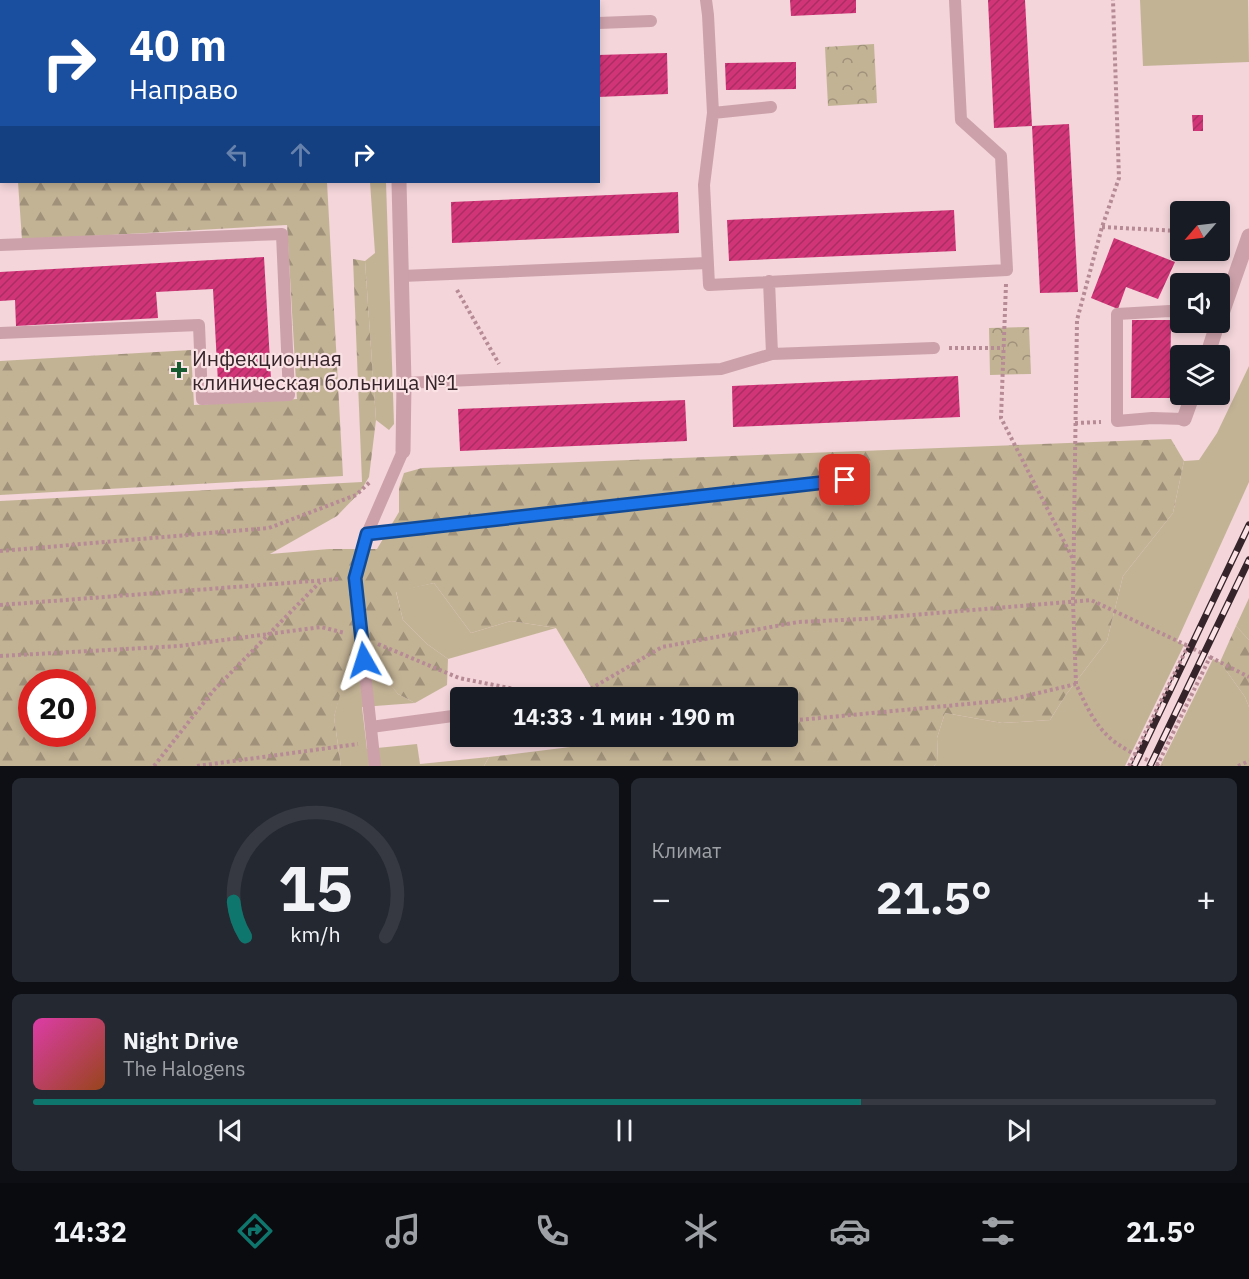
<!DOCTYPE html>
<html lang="ru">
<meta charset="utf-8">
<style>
:root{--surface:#171b24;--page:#242831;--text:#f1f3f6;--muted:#9ea1a6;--line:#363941;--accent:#0f766e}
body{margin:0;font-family:"IBM Plex Sans",sans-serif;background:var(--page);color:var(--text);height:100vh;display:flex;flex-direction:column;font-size:22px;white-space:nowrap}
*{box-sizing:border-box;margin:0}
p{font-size:20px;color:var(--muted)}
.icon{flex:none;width:33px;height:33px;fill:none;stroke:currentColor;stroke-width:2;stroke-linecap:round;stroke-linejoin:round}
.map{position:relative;height:766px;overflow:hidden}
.sheet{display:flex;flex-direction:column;gap:12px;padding:12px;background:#0d0f14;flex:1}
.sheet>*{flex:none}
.banner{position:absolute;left:0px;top:0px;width:600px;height:183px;box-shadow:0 3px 9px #0003;background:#1a4fa0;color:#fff;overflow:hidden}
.needle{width:39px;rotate:242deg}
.tools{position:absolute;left:1170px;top:201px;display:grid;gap:12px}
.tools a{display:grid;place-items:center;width:60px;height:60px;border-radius:6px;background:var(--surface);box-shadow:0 3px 9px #0003;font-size:30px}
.speed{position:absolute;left:18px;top:669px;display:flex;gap:12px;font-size:30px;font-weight:700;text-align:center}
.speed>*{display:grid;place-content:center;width:78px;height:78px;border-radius:50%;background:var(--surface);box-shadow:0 3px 9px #0003;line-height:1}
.speed .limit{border:9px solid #d22;background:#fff;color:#111}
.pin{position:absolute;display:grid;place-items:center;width:51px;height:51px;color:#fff;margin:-26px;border-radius:12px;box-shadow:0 3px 9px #0006}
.me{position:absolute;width:66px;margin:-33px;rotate:354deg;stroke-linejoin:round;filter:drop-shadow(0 0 4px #0008)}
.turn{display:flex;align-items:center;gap:21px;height:126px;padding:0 30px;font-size:27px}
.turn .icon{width:78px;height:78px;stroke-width:2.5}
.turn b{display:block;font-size:42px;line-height:51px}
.lanes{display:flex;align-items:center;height:57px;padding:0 30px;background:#0003;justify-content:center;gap:30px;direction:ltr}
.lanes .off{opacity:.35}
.big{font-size:45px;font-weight:800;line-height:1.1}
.sheet .tile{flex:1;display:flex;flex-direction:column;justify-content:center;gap:9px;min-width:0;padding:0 21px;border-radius:9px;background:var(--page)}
.sheet .dial{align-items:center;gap:0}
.dial svg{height:156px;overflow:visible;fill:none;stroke:var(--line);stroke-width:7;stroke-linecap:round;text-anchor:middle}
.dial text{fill:var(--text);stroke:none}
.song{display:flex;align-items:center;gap:18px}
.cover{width:72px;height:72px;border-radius:9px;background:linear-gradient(135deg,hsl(320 70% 55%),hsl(20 70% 35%))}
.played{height:6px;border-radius:3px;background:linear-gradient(90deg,var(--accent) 70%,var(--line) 70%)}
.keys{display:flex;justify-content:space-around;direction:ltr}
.heat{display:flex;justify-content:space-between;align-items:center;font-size:33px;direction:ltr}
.sheet .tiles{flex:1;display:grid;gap:12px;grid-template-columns:1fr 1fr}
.tile:last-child{grid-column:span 2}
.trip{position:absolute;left:450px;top:687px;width:348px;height:60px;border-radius:6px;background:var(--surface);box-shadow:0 3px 9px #0003;font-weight:800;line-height:60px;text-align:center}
.menu{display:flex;height:96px;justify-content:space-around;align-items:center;background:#090b0e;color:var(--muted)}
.menu .icon{width:42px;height:42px}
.menu .current{color:var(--accent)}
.menu b{font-size:27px;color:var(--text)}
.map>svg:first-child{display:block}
.green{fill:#c3b395}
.forest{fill:url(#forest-firs);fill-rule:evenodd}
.park{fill:url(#park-crowns)}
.building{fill:url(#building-hatch)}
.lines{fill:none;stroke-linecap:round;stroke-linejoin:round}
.path{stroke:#b78b96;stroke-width:4;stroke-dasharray:3 3;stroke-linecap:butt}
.service{stroke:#cca1aa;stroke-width:12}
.minor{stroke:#cca1aa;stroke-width:15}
.rail-casing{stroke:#35242a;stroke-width:7}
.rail{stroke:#fae2e5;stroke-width:4.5;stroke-dasharray:14;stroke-linecap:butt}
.path-bridge{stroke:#b78b96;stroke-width:4;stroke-dasharray:3 3;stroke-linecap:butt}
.route-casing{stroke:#114b97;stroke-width:15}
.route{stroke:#1a73e8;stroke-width:10}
.poi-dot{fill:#175a31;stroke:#fae2e5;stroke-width:2}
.labels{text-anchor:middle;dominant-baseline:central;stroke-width:4.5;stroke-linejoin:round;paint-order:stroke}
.poi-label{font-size:21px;fill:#35242a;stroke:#fae2e5;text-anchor:start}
</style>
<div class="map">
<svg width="1249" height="766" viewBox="0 0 1249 766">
<defs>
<pattern id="forest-firs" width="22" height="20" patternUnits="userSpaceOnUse" patternTransform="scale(1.5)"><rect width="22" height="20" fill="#c3b395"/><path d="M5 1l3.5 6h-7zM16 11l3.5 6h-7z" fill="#9f917a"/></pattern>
<pattern id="park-crowns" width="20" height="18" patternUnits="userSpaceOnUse" patternTransform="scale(1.5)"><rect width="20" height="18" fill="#c3b395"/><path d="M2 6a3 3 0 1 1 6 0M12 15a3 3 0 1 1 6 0" fill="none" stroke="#9f917a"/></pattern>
<pattern id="building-hatch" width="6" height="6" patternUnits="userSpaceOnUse" patternTransform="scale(1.5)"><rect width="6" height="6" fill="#d13578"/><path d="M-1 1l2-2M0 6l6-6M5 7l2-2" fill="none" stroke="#aa2d63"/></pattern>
</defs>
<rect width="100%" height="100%" fill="#f3d5da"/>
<path class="green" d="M1140,0H1248L1249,62L1143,66Z
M370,182H386L394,424L389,430L376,420L365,261L375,253Z
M1249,366V482L1177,641L1184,645L1125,766H934L938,762L937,738L945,713L1002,723L1050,720L1065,696L1107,641L1123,576L1173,513L1184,461L1199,460L1217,433Z
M434,583L471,633L511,621L556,628L448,659L427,644L403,620L396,591Z
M1249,598V640L1236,626Z
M1213,659L1220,662L1245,697L1249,707V766H1160Z
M379,670L398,694L415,703L362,707L367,749L417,744L420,764L489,757L484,766H341L334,717L343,681Z"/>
<path class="forest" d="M18,182H327L343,476L0,495V361L191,350L194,405L297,399L287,225L22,240Z
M353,259L365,261L376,420L369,477L360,492L337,516L270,554L329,549H377L399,512V488L404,473L422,468L1171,439L1184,461L1173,513L1123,576L1107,641L1065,696L1050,720L1002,723L945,713L937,738L938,763L934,766H484L489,757L578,746L597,740L598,737L788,736V698L597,697L556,628L511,621L471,633L434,583L396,592L403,620L427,644L448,659L447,685L415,703L398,694L378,670L344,681L334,717L341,766H0V501L362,482ZM32,682H82V734H32Z
M1236,626L1249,640V707L1245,697L1220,662Z"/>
<path class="park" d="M874,44L877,103L828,106L825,47Z
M1029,327L1031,374L990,375L989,328Z"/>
<path class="building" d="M790,0H856V13L791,16Z
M988,0H1025L1032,126L1069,124L1078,292L1040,293L1032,126L994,128Z
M667,53L668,94L598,97V55Z
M796,62V89L726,90L725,63Z
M1192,115H1203V131H1193Z
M678,192L679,233L452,243L451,202Z
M954,210L956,251L729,261L727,220Z
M1114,238L1175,262L1158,299L1126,287L1118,309L1091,298Z
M264,257L271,379L218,383L213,289L156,292L158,318L16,326L15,300L0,301V272Z
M1132,320H1171L1170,398H1131Z
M958,376L960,417L733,427L732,386Z
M685,400L687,441L460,451L458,409Z"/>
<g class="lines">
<path class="path" d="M1102,227L1180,231
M1220,234H1231
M1006,284L1001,418L1073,559
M457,290L499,364
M949,348H1004
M1075,423L1101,422
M0,551L269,528L356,495L370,482
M0,605L339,579
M378,644L459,678L559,698
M1188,646L1211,658
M0,656L179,646L321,627L345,633
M1210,657L1249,677
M1076,684L1073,601L1077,320L1102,227L1119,178L1113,0
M575,698L662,647L798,622L864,619L1091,600L1188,646
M788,721L1009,700L1076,684C1099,735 1110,745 1162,766
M154,766L213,691L320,582
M197,766L358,744
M1238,766L1249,761"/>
<path class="service" d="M13,0V2
M131,0V2
M706,0L708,15L713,113L704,185L709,285L1007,270L1001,156L961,120L955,0
M598,23L651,21
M0,86H2
M713,113L771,107
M0,245L282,234L289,395L202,399L199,325L0,333
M402,276L707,263
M769,281L772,354
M1180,314L1170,311L1117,314V421L1152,418L1184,419
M404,383L721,369L772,354L934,348
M367,534L845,480
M371,727L460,715
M375,766L355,578L367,534L403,451"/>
<path class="minor" d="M393,0V2
M399,182L404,383L403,451
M1220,319L1249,236
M1207,356L1218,322
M1184,419L1193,394"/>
<defs>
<path id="rail" d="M1134,766L1249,525
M1150,766L1249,560"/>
</defs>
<use href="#rail" class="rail-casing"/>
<use href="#rail" class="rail"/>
<path class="path-bridge" d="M1129,766L1188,646
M1157,766L1210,657"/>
</g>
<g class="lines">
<defs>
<path id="route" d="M364,660L355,578L367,534L845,480"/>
</defs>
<use href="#route" class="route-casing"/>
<use href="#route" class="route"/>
</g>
<path class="poi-dot" d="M176 361h6v6h6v6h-6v6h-6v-6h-6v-6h6z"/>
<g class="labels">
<g class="poi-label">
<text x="192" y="358">Инфекционная<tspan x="192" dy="24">клиническая больница №1</tspan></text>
</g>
</g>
</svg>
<div class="tools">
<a><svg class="needle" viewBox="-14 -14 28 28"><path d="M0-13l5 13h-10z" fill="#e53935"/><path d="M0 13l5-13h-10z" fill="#9ea1a6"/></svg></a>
<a><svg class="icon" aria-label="sound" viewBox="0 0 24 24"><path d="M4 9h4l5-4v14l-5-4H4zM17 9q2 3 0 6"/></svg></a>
<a><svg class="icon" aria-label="layers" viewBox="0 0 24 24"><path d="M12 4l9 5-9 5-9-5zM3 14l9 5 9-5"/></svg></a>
</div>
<div class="speed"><div class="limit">20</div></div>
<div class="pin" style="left:845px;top:480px;background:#d93025"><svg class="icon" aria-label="arrive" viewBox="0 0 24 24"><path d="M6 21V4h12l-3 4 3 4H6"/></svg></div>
<svg class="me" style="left:364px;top:660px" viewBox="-20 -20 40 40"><path d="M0-17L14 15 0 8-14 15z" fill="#1a73e8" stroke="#fff" stroke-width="4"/></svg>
<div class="trip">14:33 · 1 мин · 190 m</div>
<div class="banner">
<div class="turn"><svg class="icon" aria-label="right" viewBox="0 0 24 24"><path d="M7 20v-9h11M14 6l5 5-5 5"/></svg><div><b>40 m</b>Направо</div></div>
<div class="lanes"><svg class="icon off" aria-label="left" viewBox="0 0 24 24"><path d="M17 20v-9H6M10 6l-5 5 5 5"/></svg><svg class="icon off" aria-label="ahead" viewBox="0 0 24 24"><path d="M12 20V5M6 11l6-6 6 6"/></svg><svg class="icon" aria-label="right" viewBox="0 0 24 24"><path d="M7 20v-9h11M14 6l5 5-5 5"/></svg></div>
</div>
</div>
<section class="sheet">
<div class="tiles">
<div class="tile dial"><svg viewBox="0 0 100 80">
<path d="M14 69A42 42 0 1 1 86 69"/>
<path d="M14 69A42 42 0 0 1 8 51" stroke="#0f766e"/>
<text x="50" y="56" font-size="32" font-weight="700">15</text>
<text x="50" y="72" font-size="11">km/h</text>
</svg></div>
<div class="tile"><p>Климат</p>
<div class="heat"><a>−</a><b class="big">21.5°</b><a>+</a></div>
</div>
<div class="tile">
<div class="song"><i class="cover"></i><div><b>Night Drive</b><p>The Halogens</p></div></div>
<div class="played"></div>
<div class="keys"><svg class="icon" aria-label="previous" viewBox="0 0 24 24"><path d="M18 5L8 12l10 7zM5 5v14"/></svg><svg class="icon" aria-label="pause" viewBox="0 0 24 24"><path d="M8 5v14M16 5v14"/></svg><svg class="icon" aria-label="next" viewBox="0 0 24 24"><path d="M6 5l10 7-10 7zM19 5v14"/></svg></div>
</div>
</div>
</section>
<nav class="menu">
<b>14:32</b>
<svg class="icon current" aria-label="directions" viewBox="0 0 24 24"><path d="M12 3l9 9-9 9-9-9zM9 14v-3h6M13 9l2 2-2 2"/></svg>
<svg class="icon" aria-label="music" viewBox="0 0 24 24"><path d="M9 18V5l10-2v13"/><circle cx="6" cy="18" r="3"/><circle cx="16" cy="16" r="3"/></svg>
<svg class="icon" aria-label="phone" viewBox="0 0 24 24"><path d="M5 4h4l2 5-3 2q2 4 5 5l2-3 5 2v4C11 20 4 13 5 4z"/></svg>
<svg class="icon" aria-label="climate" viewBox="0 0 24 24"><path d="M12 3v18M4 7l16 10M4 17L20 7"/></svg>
<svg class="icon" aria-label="car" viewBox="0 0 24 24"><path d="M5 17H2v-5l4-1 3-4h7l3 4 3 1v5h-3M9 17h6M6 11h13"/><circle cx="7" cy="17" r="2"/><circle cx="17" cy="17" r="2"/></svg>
<svg class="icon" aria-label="filters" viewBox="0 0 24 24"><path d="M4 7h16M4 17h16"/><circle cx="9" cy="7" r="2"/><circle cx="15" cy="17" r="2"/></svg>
<b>21.5°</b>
</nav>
